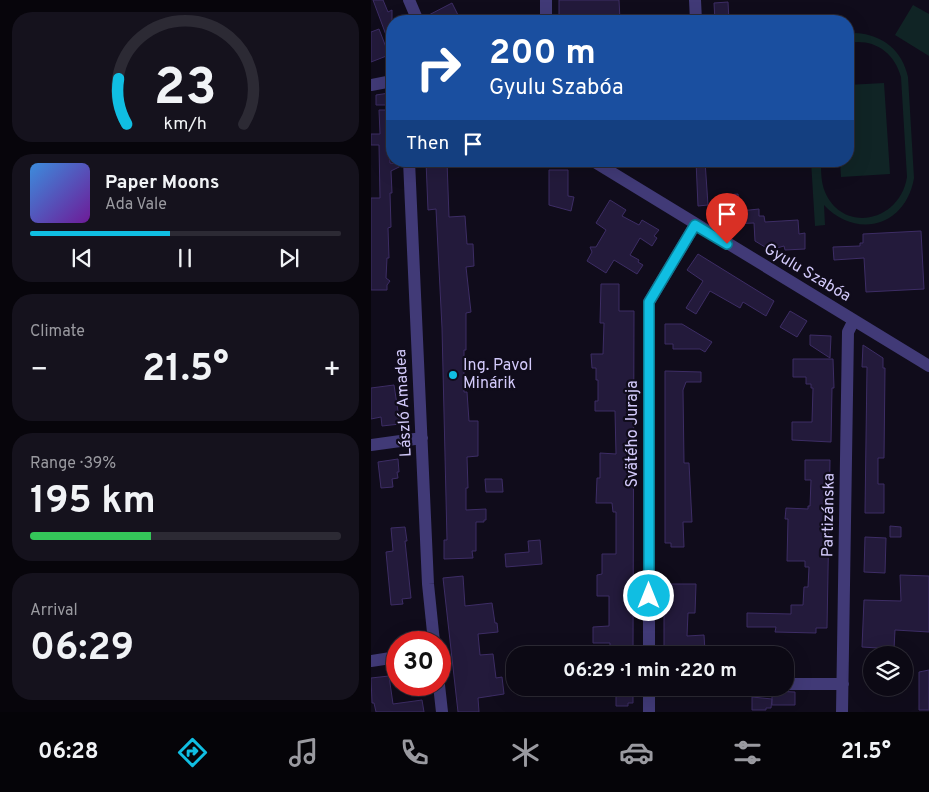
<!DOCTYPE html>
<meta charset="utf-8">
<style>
:root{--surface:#0c0914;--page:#15121d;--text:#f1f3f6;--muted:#9a9aa0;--line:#2c2a34;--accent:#10bee2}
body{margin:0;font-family:Overpass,sans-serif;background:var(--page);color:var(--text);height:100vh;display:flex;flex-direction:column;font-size:19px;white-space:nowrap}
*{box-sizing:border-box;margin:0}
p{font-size:16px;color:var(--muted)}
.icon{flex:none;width:28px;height:28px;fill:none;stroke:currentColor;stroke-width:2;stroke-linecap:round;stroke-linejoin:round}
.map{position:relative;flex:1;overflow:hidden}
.details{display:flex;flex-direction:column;gap:12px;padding:12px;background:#07050b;width:371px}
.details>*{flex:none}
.banner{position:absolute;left:15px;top:15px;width:468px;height:152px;border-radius:20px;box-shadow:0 5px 20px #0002,0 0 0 1px var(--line);background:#1a4fa0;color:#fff;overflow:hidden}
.controls{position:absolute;left:492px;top:646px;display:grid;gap:10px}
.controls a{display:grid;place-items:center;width:50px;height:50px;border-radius:50%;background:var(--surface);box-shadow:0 5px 20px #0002,0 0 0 1px var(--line);font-size:25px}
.speed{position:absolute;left:15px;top:631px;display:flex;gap:10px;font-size:25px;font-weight:700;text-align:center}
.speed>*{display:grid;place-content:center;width:65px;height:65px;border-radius:50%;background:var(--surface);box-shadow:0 5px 20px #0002,0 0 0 1px var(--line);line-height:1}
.speed .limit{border:8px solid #d22;background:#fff;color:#111}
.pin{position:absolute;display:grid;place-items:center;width:42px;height:42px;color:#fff;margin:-51px -21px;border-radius:50% 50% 50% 0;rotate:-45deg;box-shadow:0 0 5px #0007}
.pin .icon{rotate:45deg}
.me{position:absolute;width:55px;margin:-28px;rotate:0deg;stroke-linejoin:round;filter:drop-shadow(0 0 4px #0008)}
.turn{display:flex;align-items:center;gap:18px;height:105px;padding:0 20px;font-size:22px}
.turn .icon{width:65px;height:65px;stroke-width:2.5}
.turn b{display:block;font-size:35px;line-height:42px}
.then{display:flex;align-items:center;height:48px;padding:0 20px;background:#0003;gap:10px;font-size:19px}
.big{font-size:38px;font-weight:700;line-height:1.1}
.details .tile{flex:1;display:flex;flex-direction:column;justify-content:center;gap:8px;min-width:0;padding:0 18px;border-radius:20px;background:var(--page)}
.details .dial{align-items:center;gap:0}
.dial svg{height:130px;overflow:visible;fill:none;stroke:var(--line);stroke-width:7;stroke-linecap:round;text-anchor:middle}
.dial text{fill:var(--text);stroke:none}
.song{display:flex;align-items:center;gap:15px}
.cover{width:60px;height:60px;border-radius:8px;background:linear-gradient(135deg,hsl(210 70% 55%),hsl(280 70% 35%))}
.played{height:5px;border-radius:2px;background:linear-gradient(90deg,var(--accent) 45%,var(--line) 45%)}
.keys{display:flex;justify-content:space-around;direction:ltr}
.heat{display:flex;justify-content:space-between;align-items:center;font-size:28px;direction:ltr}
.charge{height:8px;border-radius:4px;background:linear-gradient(90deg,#34c759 39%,var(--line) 0)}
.trip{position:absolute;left:135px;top:646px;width:288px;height:50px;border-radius:20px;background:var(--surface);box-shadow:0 5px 20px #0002,0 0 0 1px var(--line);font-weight:700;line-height:50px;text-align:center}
.dock{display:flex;height:80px;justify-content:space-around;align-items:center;background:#050408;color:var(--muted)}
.dock .icon{width:35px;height:35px}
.dock .current{color:var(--accent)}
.dock b{font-size:22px;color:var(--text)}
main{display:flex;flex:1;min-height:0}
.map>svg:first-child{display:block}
.green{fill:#102425}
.building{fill:#231a3b;stroke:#3d2d65}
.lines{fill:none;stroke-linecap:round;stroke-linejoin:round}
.minor{stroke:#413a77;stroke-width:12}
.route-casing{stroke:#0a7c93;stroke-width:12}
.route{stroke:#10bee2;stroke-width:9}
.poi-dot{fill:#10bee2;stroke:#100c1b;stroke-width:2}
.labels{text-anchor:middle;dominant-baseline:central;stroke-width:4.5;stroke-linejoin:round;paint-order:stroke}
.street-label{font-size:16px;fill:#d3cafb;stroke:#100c1b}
.poi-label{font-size:16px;fill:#d3cafb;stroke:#100c1b;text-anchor:start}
</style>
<main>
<section class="details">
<div class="tile dial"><svg viewBox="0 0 100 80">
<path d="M14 69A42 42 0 1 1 86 69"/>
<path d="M14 69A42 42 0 0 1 9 41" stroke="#10bee2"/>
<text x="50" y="56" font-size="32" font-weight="700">23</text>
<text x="50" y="72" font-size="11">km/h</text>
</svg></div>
<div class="tile">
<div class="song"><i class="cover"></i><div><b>Paper Moons</b><p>Ada Vale</p></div></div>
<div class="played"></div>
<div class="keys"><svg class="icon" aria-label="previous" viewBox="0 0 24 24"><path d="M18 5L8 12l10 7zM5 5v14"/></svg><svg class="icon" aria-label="pause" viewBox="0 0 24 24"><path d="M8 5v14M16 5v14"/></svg><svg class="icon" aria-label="next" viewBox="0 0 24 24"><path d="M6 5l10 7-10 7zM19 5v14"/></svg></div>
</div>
<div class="tile"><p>Climate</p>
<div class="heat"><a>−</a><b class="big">21.5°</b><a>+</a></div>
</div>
<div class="tile"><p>Range · 39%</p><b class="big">195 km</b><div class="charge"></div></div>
<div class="tile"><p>Arrival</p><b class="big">06:29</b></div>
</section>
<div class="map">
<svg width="558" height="712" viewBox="0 0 558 712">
<rect width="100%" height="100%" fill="#100c1b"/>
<path class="green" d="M542,5L558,14V56L524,35Z
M485,33C512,35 531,50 537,77L543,178C535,226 486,240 453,205L454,225L444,226L440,161H450C450,172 450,182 454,192C472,234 529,222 536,177L530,77C523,51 502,38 476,43V35Z
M513,83L519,174L470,177L469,161H476V85Z"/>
<path class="building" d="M2,0H12L17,12L21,10V51Z
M188,0H248L249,20L212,21V20H188Z
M357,2L358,21H344L343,3Z
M81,3L88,17L80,21H55L54,17Z
M8,29L18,55L0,62V32Z
M18,93L19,105H5V95Z
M8,110H17L19,163L30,164V166L20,171L21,193H19L20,227L17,228L18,258H16L15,278L19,281L16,285V290H0V198H9L8,145H0V134H9Z
M55,161H76L78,217L94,216L96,244H102L103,266L95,267L100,312L95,313V350H93V392H96L98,421H107V456L96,457L97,488H95V510L115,509V520H113V522H105V551H101L102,558L73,559V540H76L71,328L65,209L57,210Z
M325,161H334L337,205L327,206Z
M178,170H197V196L203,197L200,211L178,205Z
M367,194L369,211L388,209V216H393L394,222L427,220L428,234L434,233V249L414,250L413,246L399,250L384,241L383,223L357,224L355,195Z
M239,200L255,210L251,216L268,225L271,220L288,230L283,236L286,238L281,246L269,238L259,255L268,260L267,262L272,265L266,274L243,260L235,273L216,261L221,252L219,247H225L235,230L225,223Z
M550,231L553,289L495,292L493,258L463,260L462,247L489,246V243H492V234Z
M327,254L403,301L395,316L372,302L369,308L339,291L325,314L315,308L332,281L316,270Z
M230,284H248V311H263L262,655H243L242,650H239V643H222V627L238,626V596H226V575L231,574V554H245V512H242L241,503H225L226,478H229V453L245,454L244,411H224V401H227V380H225V368H221L220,354H232L233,323H229Z
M419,311L436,321L426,337L409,327Z
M294,324H311L341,342L334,352L329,349H302V344H294Z
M439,335L460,336L459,358L439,345Z
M492,345L512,358V368H514L513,458H507V484H513V513H494L496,367H491Z
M422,359H462L463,388H461L460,442L421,440V422H441L442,388H440V384H435V377H422Z
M294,371L330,372V382H315L312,390L313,463H318L321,522H312L313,547H300V543H294Z
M23,385L29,424L11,426L10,417L0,419V388Z
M27,459L28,472H26L27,478L21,479L22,487L10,488L7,462Z
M434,460H459L456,628H445V633L404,632L405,627H376V613L420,614V605H432L433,587H437L438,567H434V561H416L417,519H414L415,508L437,509V506H439L440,480H434Z
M114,479H131L132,492H115Z
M519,526L530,527V537H519Z
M34,527L36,541H34L40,598L31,599L32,604L20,605L15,552L22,551L20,528Z
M494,537L515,538L514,573L493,572Z
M169,540L171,564L135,567L134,554L158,552L157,541Z
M529,575L558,576V632L524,630L523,649L491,647L493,600L530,601Z
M92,576L94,606L121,603L124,623H126L127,632L107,634L109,655L122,654L125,678L131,677L133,694L107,698L108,712H87L72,578Z
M293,584H325L324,613H317L316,636L333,635L334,651L317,652V655H293Z
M558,670V710H548V672Z
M18,676L22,704L51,700L53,712H5L3,703H1L0,678Z
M245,688H262V703H257V706H245Z
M401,691L424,692V705H401Z
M381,697L401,699L400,708H395V710H381Z"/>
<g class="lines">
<path class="minor" d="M38,0L47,21
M324,0L325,21
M175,21V0
M0,85L21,81
M38,161L57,584L63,642
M222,161L558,366
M0,445L51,438
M278,655V302L324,225
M0,661L26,657
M414,684H472
M68,685L71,712
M278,688V712
M471,712L477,332L483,320"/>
</g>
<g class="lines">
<defs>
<path id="route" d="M278,596V302L324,225L356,244"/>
</defs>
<use href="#route" class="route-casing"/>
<use href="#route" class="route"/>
</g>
<circle class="poi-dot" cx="82" cy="375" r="5"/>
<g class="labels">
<g class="street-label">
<text transform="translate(436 273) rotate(31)">Gyulu Szabóa</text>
<text transform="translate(33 403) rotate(-93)">László Amadea</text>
<text transform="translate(262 434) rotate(-90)">Svätého Juraja</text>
<text transform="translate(458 515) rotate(-89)">Partizánska</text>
</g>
<g class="poi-label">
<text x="92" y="366">Ing. Pavol<tspan x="92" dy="18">Minárik</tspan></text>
</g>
</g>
</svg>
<div class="controls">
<a><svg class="icon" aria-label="layers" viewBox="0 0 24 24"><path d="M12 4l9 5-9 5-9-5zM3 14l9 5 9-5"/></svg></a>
</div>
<div class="speed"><div class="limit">30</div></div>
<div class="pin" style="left:356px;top:244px;background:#d93025"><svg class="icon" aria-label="arrive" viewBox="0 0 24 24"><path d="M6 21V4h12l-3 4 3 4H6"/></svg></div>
<svg class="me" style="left:278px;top:596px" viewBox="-20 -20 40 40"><circle r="17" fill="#10bee2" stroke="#fff" stroke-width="3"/><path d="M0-11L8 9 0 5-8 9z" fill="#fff"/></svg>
<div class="trip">06:29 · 1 min · 220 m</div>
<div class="banner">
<div class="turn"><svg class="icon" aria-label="right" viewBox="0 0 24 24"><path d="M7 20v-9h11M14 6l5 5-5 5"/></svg><div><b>200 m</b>Gyulu Szabóa</div></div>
<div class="then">Then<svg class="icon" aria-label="arrive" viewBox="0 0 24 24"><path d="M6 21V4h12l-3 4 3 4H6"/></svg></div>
</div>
</div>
</main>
<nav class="dock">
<b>06:28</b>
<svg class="icon current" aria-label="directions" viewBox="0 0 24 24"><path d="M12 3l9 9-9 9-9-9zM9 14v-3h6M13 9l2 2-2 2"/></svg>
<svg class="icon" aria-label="music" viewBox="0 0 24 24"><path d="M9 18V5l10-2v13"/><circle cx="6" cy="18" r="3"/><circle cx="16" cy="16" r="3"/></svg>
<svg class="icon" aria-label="phone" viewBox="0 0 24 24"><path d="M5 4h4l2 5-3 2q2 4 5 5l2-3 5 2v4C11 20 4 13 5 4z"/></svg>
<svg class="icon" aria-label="climate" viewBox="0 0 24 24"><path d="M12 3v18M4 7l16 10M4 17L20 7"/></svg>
<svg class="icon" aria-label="car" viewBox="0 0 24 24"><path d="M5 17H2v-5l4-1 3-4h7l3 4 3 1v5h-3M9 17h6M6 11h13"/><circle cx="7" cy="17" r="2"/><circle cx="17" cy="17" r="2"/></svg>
<svg class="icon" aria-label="filters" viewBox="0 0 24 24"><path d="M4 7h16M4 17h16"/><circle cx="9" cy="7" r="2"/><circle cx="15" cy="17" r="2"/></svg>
<b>21.5°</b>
</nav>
